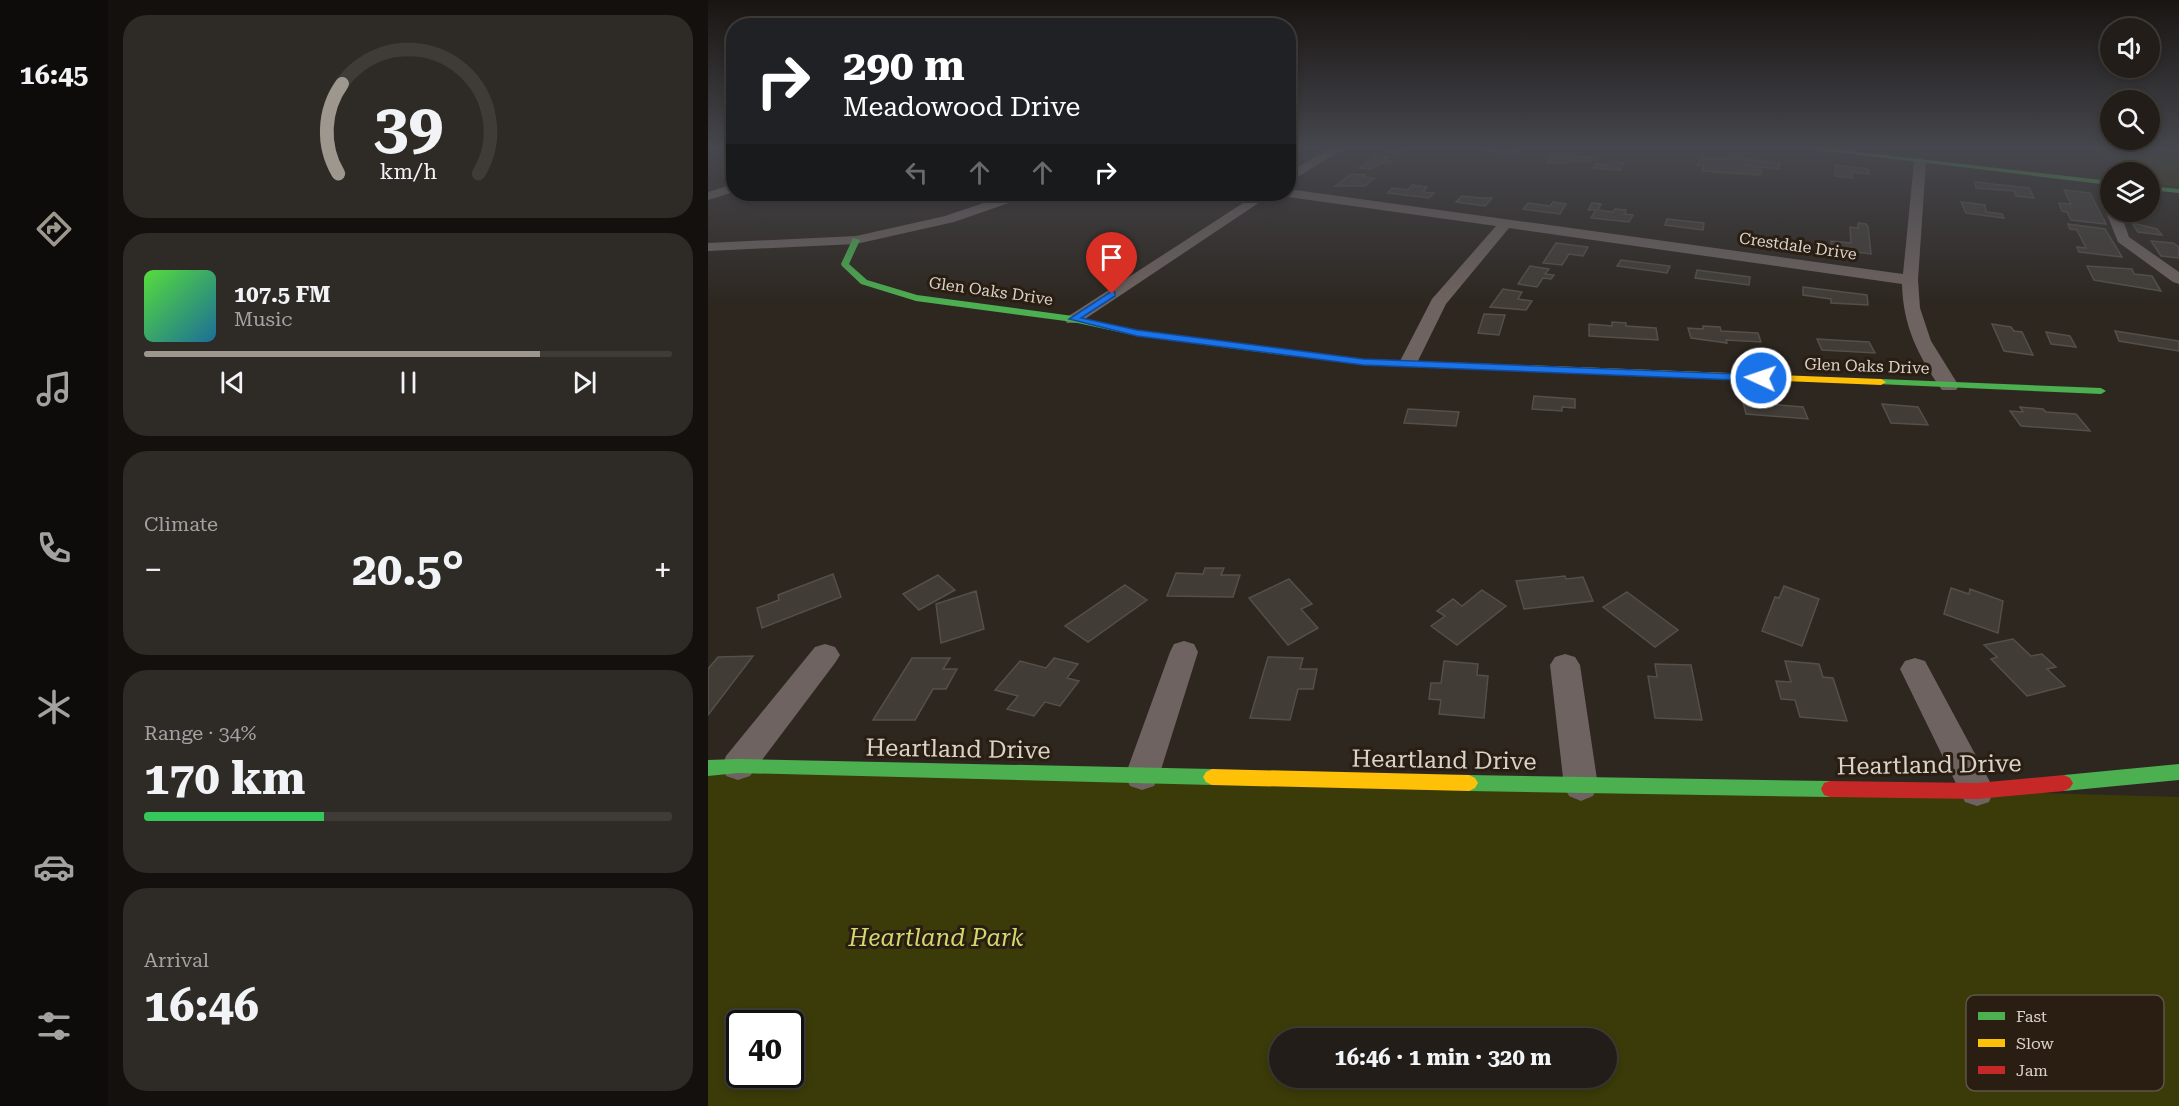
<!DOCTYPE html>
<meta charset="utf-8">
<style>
:root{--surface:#221d18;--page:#2e2a25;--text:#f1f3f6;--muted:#a2a2a2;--line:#3f3b37;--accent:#9d978e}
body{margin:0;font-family:"Roboto Serif",serif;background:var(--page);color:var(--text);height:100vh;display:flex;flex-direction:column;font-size:22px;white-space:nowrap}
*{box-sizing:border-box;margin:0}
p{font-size:20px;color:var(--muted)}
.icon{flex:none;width:33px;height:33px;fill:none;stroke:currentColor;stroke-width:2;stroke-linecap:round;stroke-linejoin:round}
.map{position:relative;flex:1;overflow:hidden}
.drawer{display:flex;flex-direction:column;gap:15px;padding:15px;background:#13100d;width:600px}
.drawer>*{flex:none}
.banner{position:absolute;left:18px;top:18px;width:570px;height:183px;border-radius:24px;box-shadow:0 3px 9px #0003,0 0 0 2px var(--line);background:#202124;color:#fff;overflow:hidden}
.fabs{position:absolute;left:1392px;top:18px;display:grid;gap:12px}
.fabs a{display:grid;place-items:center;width:60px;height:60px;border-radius:50%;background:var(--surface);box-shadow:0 3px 9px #0003,0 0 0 2px var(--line);font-size:30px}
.speed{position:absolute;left:18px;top:1010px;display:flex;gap:12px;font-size:30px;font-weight:700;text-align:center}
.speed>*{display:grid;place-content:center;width:78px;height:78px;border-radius:50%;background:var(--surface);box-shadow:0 3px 9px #0003,0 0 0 2px var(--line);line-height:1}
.speed .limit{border:3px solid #111;border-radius:9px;background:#fff;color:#111}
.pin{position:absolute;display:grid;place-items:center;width:51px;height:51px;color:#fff;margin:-62px -26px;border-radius:50% 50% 50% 0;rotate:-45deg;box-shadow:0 0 6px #0007}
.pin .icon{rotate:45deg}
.me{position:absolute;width:66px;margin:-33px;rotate:273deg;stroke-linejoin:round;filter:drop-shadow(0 0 4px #0008)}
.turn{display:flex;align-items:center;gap:21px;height:126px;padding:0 18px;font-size:27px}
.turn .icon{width:78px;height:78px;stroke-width:2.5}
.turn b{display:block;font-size:42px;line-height:51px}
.lanes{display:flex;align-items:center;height:57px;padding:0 18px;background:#0003;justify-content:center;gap:30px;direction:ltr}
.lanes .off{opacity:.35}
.big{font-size:45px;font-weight:700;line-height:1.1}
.drawer .card{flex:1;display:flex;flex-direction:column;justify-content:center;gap:9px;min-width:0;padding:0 21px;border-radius:24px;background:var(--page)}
.drawer .dial{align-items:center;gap:0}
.dial svg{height:156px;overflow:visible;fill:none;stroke:var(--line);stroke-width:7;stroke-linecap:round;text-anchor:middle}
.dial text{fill:var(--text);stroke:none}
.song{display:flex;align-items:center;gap:18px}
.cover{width:72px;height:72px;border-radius:9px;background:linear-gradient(135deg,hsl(110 70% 55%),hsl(200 70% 35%))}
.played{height:6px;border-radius:3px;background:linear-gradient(90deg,var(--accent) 75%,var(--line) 75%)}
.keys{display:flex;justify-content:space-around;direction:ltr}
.heat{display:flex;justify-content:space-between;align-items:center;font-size:33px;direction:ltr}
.charge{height:9px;border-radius:4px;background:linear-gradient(90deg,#34c759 34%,var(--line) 0)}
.trip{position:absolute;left:561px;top:1028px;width:348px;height:60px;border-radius:30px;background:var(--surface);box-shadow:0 3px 9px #0003,0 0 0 2px var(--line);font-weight:700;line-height:60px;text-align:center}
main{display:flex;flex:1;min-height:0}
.dock{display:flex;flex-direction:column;width:108px;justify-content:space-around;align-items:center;background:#0e0c0a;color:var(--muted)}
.dock .icon{width:42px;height:42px}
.dock .active{color:var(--accent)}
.dock b{font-size:27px;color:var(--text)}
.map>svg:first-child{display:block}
.green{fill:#3a3b08;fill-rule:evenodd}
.building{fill:#413c36;stroke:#544f48;stroke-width:1.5}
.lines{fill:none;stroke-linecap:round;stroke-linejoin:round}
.street{fill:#6e6360;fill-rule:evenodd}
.fast{fill:#4caf50;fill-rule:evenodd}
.slow{fill:#ffc107;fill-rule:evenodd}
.jam{fill:#c62828;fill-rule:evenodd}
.route{fill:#1a73e8;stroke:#114b97;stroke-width:1.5}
.labels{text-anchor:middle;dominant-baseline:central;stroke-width:6;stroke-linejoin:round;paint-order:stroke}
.far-street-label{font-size:16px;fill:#dad3ca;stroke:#291e11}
.near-street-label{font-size:24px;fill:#dad3ca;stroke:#291e11}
.near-park-label{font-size:24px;font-style:italic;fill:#d2d86b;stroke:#291e11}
.key{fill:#291e11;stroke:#5e5448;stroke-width:1.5}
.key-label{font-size:16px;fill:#dad3ca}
</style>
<main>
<nav class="dock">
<b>16:45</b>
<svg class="icon active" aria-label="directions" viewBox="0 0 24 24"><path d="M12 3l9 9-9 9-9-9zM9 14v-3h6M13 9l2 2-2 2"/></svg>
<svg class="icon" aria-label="music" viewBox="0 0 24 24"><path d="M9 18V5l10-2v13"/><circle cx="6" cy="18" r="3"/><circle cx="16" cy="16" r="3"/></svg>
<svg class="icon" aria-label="phone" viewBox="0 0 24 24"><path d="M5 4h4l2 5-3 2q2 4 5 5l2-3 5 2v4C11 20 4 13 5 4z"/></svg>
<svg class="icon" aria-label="climate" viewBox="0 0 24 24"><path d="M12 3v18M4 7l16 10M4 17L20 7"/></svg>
<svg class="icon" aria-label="car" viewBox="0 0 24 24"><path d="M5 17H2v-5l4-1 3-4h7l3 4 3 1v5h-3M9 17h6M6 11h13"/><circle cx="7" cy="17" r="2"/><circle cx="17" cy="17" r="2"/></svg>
<svg class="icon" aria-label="filters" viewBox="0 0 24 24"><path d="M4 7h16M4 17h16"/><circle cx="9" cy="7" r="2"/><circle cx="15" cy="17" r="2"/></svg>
</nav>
<section class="drawer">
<div class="card dial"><svg viewBox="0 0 100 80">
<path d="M14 69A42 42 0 1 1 86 69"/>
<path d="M14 69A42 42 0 0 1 16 23" stroke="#9d978e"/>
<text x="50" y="56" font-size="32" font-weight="700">39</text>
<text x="50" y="72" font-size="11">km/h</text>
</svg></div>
<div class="card">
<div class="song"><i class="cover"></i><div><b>107.5 FM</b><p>Music</p></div></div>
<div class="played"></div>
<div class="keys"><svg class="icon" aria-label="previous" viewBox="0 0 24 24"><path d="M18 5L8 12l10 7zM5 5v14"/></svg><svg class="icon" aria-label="pause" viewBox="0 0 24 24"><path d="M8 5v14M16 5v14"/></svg><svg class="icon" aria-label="next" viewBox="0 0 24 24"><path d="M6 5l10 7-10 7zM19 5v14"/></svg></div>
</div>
<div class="card"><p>Climate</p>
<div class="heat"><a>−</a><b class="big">20.5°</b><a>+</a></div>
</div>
<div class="card"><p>Range · 34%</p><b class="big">170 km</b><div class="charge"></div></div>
<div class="card"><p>Arrival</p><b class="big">16:46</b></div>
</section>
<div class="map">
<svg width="1471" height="1106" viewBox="0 0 1471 1106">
<rect width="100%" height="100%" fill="#2d2720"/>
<path class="green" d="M1396,148H1471V187L1442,184V172H1413Z
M0,768L1269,791L1471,797V1106H0ZM32,1023H82V1074H32ZM572,1038H898V1077H572Z"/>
<path class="building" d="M684,148H716L695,150L691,153L679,152Z
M764,148H794L813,150L809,155Z
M845,154L886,158L883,162L861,161L858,164L839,163Z
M1021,154L1035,155L1034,159L1072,163L1071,169L1040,166L1039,169L1054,170L1052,175L994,171L996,166L989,165L992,158L1019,159Z
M667,156L679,157L676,160L684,161L681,164L672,163L664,169L651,168Z
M903,161L916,163L912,170L885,168L888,164L901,165Z
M1127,165L1160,169L1161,174L1144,172L1145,178L1127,176Z
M643,174L657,175L655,177L666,178L657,186H627Z
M1267,182L1321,188L1326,198L1308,196L1306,191L1268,188Z
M704,185L719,187L715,192L726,193L721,198L680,193L684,188L700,190Z
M1356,190L1382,193L1398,224L1363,220L1359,212L1354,211L1351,203L1363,204Z
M754,196L773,198H784L777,206L748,202Z
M845,202L858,204L852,214L815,209L820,203L842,206Z
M1253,202L1277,205L1278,212L1294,214L1296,218L1258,213Z
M884,203L893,204L890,210L905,212L907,209L918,210L917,214L925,215L921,222L883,218L888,210H880Z
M959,219L996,223L995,230L957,225Z
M1150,223L1158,224L1160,227L1163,254L1123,249V241L1143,243L1142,227L1150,228Z
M1424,223L1449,229L1454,235L1430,232Z
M1360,224L1397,229L1414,257L1371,252L1369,247L1378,248L1369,230L1362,229Z
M1443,241L1465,243L1471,247V258L1453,256Z
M848,243L880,247L875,256L861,254L854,265L835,263Z
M913,260L962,266L959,273L909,266Z
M822,266L841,269L837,274L846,275L843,279L835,278L829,287L810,284Z
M1379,266L1424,269L1426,274L1444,276L1453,291L1386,280Z
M989,270L1042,277L1041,285L987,278Z
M1095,287L1159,295L1160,305L1123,303V299L1095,295Z
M795,289L814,292L810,299L824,301L818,310L782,307Z
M776,314L797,315L791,335L770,333Z
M904,322L918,323V326L948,328L950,340L881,336V324L904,326Z
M1284,324L1303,327L1306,331L1314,332L1325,355L1296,351Z
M995,326L1012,327L1013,331L1050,333L1053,342L1018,340L1019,343L983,338L980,328L995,329Z
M1407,331L1471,341V351L1411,341Z
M1338,332L1362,336L1368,347L1343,344Z
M1109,339L1161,342L1167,353L1114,350Z
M826,396L867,399V408L854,407V411L824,409Z
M1035,402L1095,407L1100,419L1038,414Z
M1174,404L1210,407L1220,425L1183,423Z
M1312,407L1335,409L1338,412L1368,414L1382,431L1313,426L1302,411L1315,412Z
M700,409L751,412L748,426L696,423Z
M497,568H516L513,575H532L525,597L459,596L468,573L495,574Z
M125,574L133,597L54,628L49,608L71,600L70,595Z
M230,575L247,590L211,610L195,594Z
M857,576L858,579L875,577L885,601L816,609L808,581Z
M581,579L604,604L593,609L610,628L580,645L541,598Z
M417,585L439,600L380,642L357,626Z
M1076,586L1111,599L1094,646L1054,631L1067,597L1071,598Z
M1243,588L1261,594L1262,589L1295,601L1290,633L1236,614Z
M774,590L798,606L749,645L723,626L737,616L729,611L745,599L754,606Z
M268,591L276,629L233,643L228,604Z
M919,592L970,630L947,647L895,607Z
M1305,639L1323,656L1334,654L1348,667L1339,669L1357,686L1319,696L1283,659L1289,657L1276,645Z
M45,656L0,715V669L10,657Z
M560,657L595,658L592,669H609L605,689H590L582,720L542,718Z
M204,658H242L235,669H249L238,689H225L207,720H165Z
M346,658L370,664L359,678L371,681L352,706L337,702L326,716L299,709L310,696L287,690L312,661L338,668Z
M736,661L770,664L769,675L780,676L776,718L731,714L733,700L721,699L723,683H733Z
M1077,661L1111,664L1115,677L1125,678L1139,721L1092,717L1087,700L1073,699L1068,681L1083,682Z
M947,664L983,665L994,720L947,718L940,676L949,677Z"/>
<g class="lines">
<path class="street" d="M623,148H637L580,183V173Z
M1212,158L1218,162L1210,280L1212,308L1223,341L1251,386L1248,390H1234C1210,356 1195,326 1194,284L801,228L738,304L707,367H693L691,363L724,299L788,226L580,197L574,194H580V189L1195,274L1206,162Z
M26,184V192L0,200V192Z
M302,194H320L318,197L246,222L148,244L0,251V243L148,236L237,216Z
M549,194H564L371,323H359L356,319Z
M1400,209H1402V212H1412L1421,237L1471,272V284L1465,282L1410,242L1398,212Z
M476,641L486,644L490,652L451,776L446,786L434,790L422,786L417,776L462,652L466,644Z
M117,644L127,647L132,655L127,663L42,776L30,780L18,776L14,766L18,756L107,647Z
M857,654L867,657L872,665L890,786L885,796L873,801L861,796L856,786L842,665L847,657Z
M1207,658L1217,661L1281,780L1286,791L1281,802L1269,806L1257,802L1192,669L1197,661Z"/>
<path class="fast" d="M1094,148H1115L1402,181V185Z
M1442,186L1471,189V193L1442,190Z
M145,238L152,240L141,264L159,280L209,295L365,316L429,330L582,350L587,353L582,356L429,336L365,322L208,301L153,284L134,266L133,264Z
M1173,379L1393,388L1398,391L1393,394L1169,384L1168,382Z
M30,759L504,769L510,772L513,777L510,782L504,785L30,773L0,776V760Z
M1471,764V780L1356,791L1350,788L1347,783L1350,778L1356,775Z
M761,775L1122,781L1128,783L1131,789L1128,795L1122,797L761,791L755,788L752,783L755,778Z"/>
<path class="slow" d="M816,365L1173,379L1178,382L1173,385L812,370L811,368Z
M504,769L761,775L767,778L770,783L767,788L761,791L504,785L498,782L495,777L498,772Z"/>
<path class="jam" d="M582,350L655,359L816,365L821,368L816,371L655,365L579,355L577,353Z
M1356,775L1362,778L1365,783L1362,788L1356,791L1269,799L1122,797L1116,795L1113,789L1116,783L1122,781L1269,783Z"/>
</g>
<linearGradient id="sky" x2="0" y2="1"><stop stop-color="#191512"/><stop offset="0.49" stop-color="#46474e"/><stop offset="1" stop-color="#46474e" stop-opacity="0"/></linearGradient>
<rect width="1471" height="303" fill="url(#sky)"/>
<path class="route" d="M404,291L407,292V296L373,318L429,330L655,359L1053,375L1058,378L1053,381L655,365L429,336L361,319Z"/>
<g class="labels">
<g class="far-street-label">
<text transform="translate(1090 246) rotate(8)">Crestdale Drive</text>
<text transform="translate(283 291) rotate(8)">Glen Oaks Drive</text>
<text transform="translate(1159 366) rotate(2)">Glen Oaks Drive</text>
</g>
<g class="near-street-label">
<text transform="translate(250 749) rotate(1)">Heartland Drive</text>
<text transform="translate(736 760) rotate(1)">Heartland Drive</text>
<text transform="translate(1221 765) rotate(-1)">Heartland Drive</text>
</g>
<g class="near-park-label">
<text x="228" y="938">Heartland Park</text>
</g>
</g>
<rect x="1258" y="995" width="198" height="96" rx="9" class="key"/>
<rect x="1270" y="1012" width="27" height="8" fill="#4caf50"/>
<rect x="1270" y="1039" width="27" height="8" fill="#ffc107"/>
<rect x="1270" y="1066" width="27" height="8" fill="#c62828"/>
<g class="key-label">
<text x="1308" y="1022">Fast</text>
<text x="1308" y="1049">Slow</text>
<text x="1308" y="1076">Jam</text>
</g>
</svg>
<div class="fabs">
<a><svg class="icon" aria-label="sound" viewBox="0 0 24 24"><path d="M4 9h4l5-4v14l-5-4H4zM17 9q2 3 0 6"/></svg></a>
<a><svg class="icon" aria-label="search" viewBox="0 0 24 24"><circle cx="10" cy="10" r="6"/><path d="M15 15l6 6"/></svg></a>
<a><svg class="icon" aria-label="layers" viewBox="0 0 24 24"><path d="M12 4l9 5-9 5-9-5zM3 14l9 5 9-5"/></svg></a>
</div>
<div class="speed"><div class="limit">40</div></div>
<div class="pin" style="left:404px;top:294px;background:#d93025"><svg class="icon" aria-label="arrive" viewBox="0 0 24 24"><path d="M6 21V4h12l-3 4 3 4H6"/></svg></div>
<svg class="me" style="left:1053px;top:378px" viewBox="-20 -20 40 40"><circle r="17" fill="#1a73e8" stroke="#fff" stroke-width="3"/><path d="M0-11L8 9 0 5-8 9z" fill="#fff"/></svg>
<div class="trip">16:46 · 1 min · 320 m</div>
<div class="banner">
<div class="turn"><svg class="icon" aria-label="right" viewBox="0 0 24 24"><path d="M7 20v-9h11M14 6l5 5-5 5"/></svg><div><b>290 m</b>Meadowood Drive</div></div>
<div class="lanes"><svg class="icon off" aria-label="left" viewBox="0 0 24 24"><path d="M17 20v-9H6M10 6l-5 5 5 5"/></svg><svg class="icon off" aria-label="ahead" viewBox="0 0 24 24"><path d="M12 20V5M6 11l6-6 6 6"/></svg><svg class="icon off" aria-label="ahead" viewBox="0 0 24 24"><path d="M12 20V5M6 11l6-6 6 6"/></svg><svg class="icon" aria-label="right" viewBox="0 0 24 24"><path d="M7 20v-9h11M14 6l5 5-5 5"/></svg></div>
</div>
</div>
</main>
